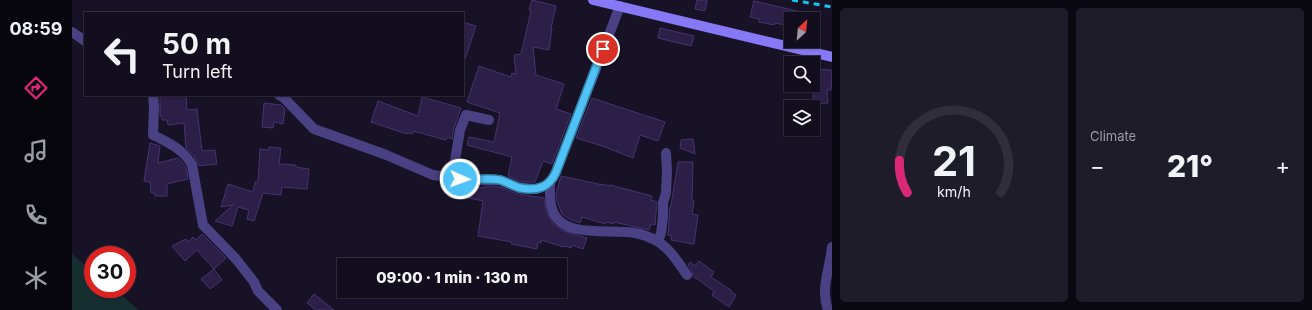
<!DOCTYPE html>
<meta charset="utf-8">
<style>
:root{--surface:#120e1d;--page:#1f1c2a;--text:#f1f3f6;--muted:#9c9ca4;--line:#312e3b;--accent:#db2777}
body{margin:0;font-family:Inter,sans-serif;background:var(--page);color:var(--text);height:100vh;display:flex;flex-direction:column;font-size:15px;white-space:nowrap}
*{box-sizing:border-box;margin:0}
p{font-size:13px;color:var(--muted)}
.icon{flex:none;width:22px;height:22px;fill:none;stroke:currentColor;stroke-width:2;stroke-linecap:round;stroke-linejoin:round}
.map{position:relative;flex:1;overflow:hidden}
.panel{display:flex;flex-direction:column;gap:8px;padding:8px;background:#0a0810;width:480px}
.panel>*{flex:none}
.banner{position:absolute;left:12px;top:12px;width:380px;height:84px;border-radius:0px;box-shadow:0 1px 3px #0004,0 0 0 1px var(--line);background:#120e1d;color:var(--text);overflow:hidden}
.needle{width:26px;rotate:26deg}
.fabs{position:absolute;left:712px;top:12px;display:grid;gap:8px}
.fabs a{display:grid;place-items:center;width:36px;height:36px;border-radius:0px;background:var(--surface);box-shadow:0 1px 3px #0004,0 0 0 1px var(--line);font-size:20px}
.speed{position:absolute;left:12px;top:246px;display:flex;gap:8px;font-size:20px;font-weight:700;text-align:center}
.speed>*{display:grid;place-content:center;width:52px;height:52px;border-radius:50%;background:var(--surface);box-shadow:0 1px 3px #0004,0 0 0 1px var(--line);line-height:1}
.speed .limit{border:6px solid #d22;background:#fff;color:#111}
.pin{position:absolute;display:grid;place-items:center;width:34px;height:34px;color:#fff;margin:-17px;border:2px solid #fff;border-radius:50%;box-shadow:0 1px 4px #0007}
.me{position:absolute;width:44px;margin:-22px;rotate:92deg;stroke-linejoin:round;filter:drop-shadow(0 0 3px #0008)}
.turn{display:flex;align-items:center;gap:14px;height:84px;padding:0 12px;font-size:18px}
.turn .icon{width:52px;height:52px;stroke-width:2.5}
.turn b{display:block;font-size:28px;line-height:34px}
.big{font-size:30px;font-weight:800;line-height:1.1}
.panel .card{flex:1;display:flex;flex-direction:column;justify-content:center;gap:6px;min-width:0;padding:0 14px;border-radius:6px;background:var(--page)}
.panel .dial{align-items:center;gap:0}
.dial svg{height:104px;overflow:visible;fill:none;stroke:var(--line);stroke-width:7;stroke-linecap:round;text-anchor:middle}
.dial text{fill:var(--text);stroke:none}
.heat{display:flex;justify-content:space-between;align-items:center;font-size:22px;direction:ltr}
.panel .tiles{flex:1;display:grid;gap:8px;grid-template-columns:repeat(2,1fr)}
.trip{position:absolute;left:265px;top:258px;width:230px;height:40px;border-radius:0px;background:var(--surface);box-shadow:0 1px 3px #0004,0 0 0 1px var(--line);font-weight:800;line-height:40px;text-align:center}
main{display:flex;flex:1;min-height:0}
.menu{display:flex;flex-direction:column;width:72px;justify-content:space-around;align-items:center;background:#07060c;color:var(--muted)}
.menu .icon{width:28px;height:28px}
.menu .active{color:var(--accent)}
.menu b{font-size:18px;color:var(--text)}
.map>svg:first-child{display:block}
.green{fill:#152f31}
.building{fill:#2b1f47;stroke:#453371}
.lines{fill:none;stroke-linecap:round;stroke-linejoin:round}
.street{stroke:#494183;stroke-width:10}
.secondary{stroke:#8779f5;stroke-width:10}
.rail{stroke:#16c5ee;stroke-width:3;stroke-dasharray:6 5;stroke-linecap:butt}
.route-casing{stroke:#337fa1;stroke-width:10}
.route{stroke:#4fc3f7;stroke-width:7}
</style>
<main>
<nav class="menu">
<b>08:59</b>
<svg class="icon active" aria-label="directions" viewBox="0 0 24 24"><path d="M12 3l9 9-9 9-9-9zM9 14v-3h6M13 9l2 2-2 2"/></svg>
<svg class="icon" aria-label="music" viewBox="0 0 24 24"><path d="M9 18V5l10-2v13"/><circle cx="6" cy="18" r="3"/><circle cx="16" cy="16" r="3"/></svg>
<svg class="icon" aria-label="phone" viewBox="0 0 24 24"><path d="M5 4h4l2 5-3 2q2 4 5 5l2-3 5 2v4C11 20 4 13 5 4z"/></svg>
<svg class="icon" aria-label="climate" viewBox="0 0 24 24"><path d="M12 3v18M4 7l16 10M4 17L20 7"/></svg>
</nav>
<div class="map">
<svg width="760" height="310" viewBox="0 0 760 310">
<rect width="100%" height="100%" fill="#181227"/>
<path class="green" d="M0,254L21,272V289H42L67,310H0Z"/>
<path class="building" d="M460,0L484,6L479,28H480L477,50L461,47L464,75L492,84L484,109L499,114L480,164L471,161L463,182H449L436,176L440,157L395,145L397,137L422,142L428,113L395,102L407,66L439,77L440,73L444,74L442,55L449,54L459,11L457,10Z
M625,0H635L633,11L623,9Z
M682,1L742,15V19H719V26L703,23L702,25L687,22V19L678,17Z
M391,22L404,26L393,59H391Z
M588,28L622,36L619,46L586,38Z
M741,69L760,70L759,90H755L756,103L741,104Z
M88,95H114L115,110L125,109L130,151L143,150L145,164L127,166L122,156L114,148L112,123L96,125L95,120H90V116H88Z
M350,97L389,108L382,128L380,139L375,137L374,140L341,131L340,134L336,133L335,134L299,122L306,101L346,116Z
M520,98L593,122L586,141L568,135L561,158L533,147L504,138Z
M192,103L209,105L213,109L211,124L202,122L201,128L190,127Z
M621,139L623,154L608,148L609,140Z
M78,143L88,146L86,163L106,158L114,167L116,179L95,184V196H83V193H79L78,182L72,181Z
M197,147L209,148L207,164L224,165V167L237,169L235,189L210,187L209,195L191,193L182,221L175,219L177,210L166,207L160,226L143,221L161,205L149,207L156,184L181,192L183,182H186L188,149L197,150Z
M606,162H621L620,200L622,201L620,214L626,215L622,244L599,240L600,236L596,235L598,206H599Z
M489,176L531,185V184L537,186L538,185L580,196L579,200L585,202L583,225L579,224L577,230L542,222V224L534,222L533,224L510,217L508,223L497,219L490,214L485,201L484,194Z
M386,185L413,188V186H422L431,188L446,194L472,198L474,211L481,224L491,231L515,238L511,249L500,245L499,248L493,246L492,247L469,240V243L466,242L465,249L439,244L440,242L406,236L411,201L384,195Z
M130,234L154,258L142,269L125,250L113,261L100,246L114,239L116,242L121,237L124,240Z
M627,261L642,272L639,277L660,291L659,292L664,295L657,307L640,295L642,291L621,276L620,271L616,265L618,262L623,266Z
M142,269L150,280L138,289L129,279Z
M242,294L262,310H244L235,303Z"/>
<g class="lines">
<path class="street" d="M0,32L13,41
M81,95L82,107L81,135C96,142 112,150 120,165L131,225L164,259L182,282L186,291L205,310
M207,95L211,97L242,129L312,154L361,175L398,180H428L448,188L464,189L475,185L481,178L484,172L548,6
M388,179L383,161L388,130L394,115L417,120
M478,182C478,190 477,200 480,209C489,240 539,228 563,233C569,234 577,237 583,240C597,247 606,262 615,275
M586,241L589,233L591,217V203L594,193L595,170L594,153
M756,310C748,288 758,269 760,247"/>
<path class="secondary" d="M521,0L760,57"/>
<path class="rail" d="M720,0L760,7"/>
</g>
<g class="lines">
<defs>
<path id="route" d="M388,179C401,181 416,177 428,180C435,182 441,186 448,188C465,191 477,188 484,172L531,49"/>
</defs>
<use href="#route" class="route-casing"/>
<use href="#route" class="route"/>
</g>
</svg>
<div class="fabs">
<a><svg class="needle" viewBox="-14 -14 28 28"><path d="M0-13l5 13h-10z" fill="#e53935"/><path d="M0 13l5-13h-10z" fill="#9c9ca4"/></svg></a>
<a><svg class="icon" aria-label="search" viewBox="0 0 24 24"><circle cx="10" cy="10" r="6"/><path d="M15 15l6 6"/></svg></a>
<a><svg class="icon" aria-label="layers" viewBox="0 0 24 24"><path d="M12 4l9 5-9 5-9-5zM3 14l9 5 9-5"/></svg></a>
</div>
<div class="speed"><div class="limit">30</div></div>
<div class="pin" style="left:531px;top:49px;background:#d93025"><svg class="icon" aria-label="arrive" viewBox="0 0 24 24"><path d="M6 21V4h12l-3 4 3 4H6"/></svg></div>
<svg class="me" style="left:388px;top:179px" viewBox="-20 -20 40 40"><circle r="17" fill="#4fc3f7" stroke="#fff" stroke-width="3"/><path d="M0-11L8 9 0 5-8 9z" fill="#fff"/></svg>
<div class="trip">09:00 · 1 min · 130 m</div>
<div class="banner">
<div class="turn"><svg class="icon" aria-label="left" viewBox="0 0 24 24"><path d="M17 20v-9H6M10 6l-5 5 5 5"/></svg><div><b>50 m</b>Turn left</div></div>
</div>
</div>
<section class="panel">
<div class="tiles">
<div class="card dial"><svg viewBox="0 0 100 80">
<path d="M14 69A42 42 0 1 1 86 69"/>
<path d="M14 69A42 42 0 0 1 8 44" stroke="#db2777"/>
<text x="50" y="56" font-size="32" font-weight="700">21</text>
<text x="50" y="72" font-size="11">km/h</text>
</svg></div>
<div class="card"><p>Climate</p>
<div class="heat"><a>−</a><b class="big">21°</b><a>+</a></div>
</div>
</div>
</section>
</main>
